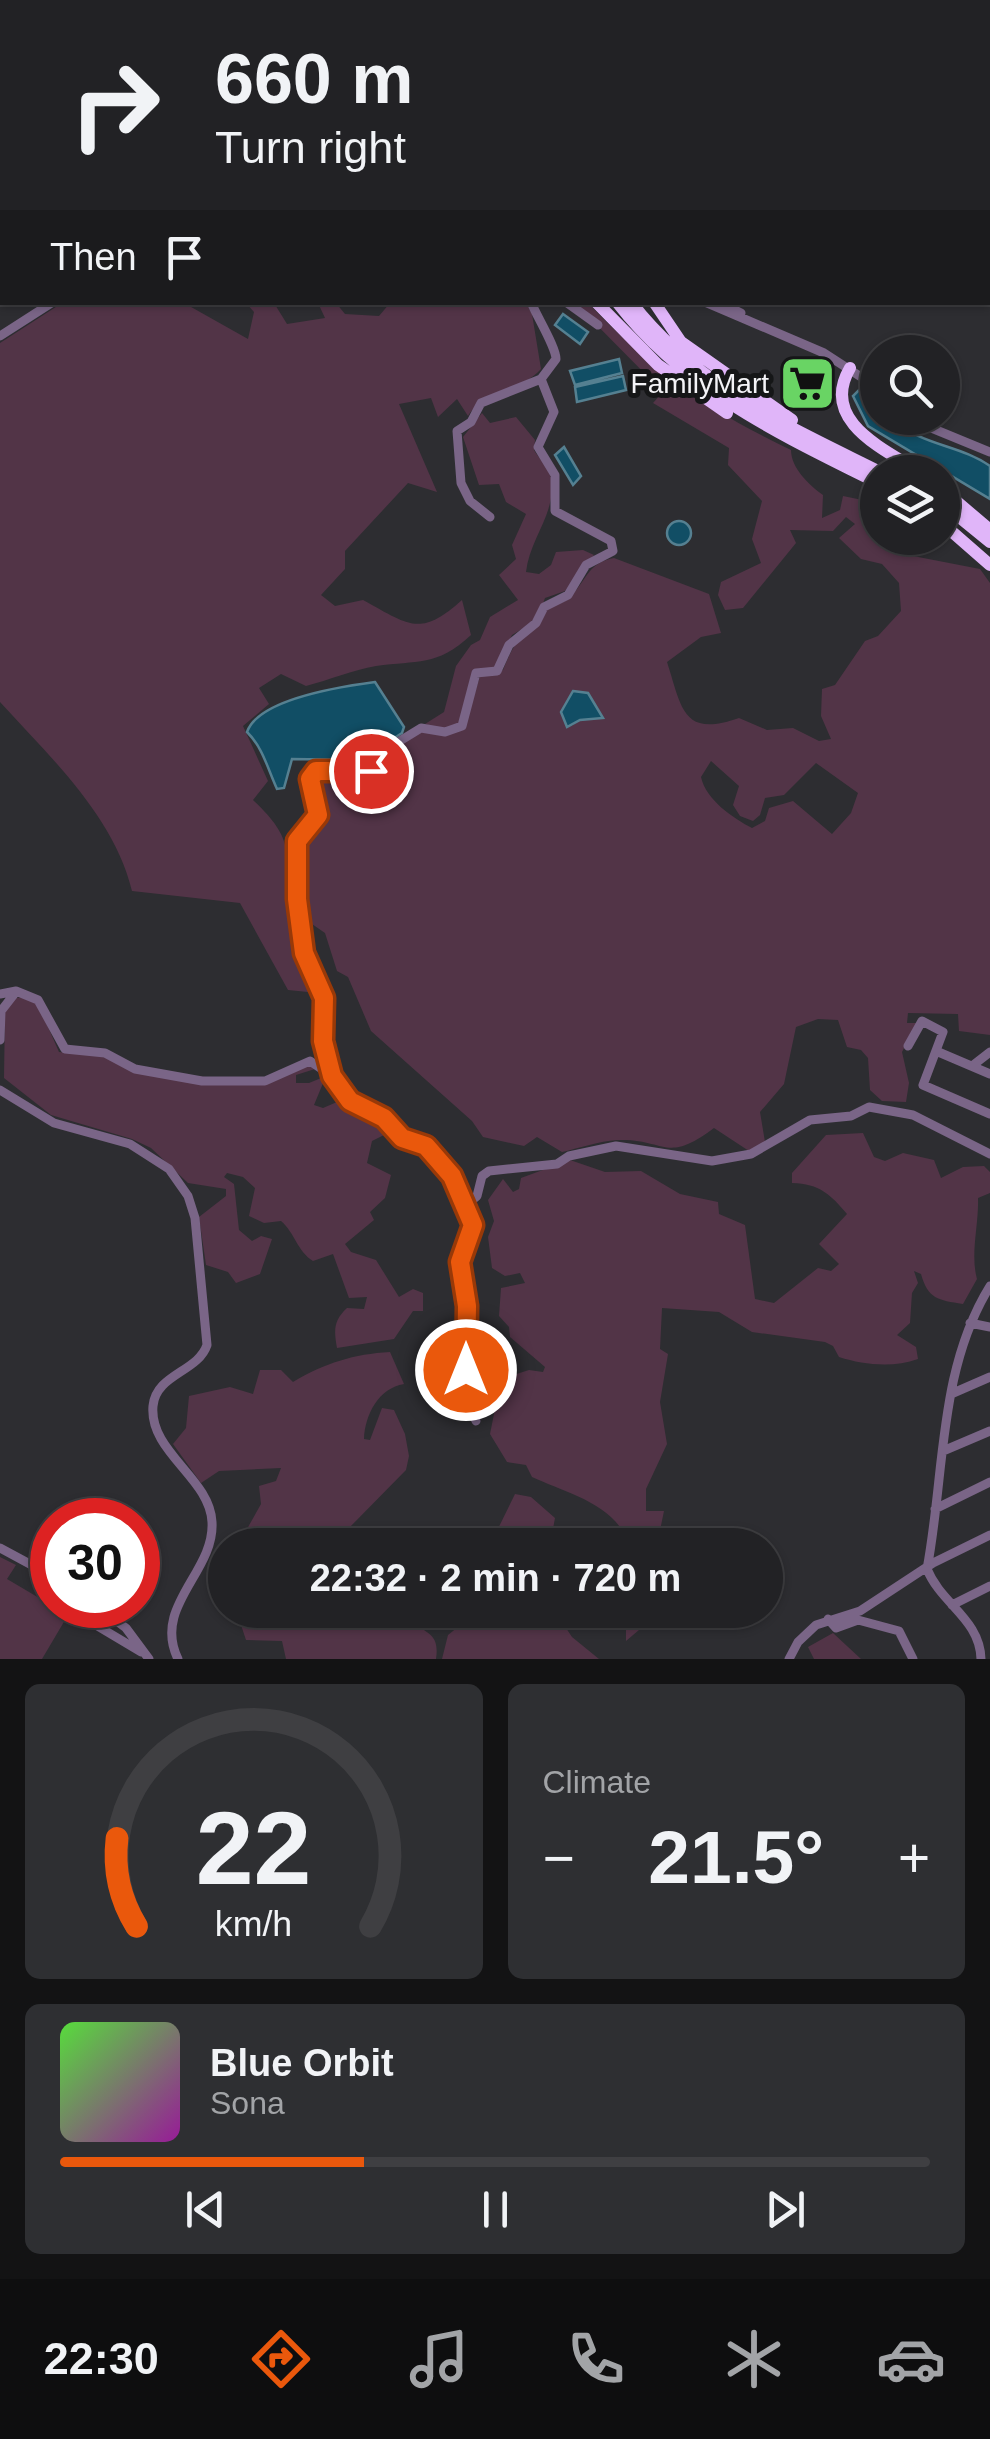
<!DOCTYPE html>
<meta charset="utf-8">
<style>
:root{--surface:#222225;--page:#2e2f32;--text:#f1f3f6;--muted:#a2a4a7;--line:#3f3f42;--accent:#ea580c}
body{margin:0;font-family:Arial,sans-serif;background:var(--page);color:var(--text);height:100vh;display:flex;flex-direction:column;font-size:38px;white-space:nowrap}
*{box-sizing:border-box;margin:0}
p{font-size:32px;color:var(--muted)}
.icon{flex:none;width:55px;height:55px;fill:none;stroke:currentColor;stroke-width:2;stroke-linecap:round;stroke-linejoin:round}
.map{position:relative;height:1659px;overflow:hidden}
.sheet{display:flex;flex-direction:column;gap:25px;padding:25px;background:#131314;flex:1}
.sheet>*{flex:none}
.hud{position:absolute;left:0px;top:0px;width:990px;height:305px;box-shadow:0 2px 8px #0004,0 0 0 2px var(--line);background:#222225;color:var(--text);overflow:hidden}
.tools{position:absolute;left:860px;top:335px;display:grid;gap:20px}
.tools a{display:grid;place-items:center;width:100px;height:100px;border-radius:50%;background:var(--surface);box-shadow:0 2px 8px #0004,0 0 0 2px var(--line);font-size:50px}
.speed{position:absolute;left:30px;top:1498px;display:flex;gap:20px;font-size:50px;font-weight:700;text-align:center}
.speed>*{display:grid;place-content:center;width:130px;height:130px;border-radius:50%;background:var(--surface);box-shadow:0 2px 8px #0004,0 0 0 2px var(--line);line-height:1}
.speed .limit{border:15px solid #d22;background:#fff;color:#111}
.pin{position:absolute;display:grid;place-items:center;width:85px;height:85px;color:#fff;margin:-42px;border:5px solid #fff;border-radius:50%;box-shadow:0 2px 10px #0007}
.me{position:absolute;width:110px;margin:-55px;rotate:0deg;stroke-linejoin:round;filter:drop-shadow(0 0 8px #0008)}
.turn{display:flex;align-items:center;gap:35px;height:210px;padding:0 50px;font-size:45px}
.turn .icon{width:130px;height:130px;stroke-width:2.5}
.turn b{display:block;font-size:70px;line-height:85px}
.then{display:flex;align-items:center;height:95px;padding:0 50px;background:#0003;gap:20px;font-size:38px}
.big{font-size:75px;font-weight:700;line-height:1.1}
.sheet .widget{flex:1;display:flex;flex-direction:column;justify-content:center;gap:15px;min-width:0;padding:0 35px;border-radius:15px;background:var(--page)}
.sheet .dial{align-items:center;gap:0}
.dial svg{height:260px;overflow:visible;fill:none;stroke:var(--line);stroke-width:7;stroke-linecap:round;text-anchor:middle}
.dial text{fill:var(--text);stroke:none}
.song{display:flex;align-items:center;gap:30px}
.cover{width:120px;height:120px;border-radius:15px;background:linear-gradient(135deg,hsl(110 70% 55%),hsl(300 70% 35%))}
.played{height:10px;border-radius:5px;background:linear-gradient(90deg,var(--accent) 35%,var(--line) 35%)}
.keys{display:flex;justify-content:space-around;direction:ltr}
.heat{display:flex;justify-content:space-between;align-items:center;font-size:55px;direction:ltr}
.sheet .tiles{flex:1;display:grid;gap:25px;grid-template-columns:1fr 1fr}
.widget:last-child{grid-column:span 2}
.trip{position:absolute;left:208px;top:1528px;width:575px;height:100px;border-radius:50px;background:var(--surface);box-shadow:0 2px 8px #0004,0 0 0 2px var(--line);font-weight:700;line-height:100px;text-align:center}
.tabs{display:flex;height:160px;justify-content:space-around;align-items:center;background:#0e0e0f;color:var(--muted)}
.tabs .icon{width:70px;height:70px}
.tabs .on{color:var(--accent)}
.tabs b{font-size:45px;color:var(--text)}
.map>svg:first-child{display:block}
.green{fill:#523447;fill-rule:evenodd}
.water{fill:#114e65;stroke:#558091;stroke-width:2.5}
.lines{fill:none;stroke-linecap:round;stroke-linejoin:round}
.minor{stroke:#7a6587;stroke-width:9}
.highway{stroke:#e0b5f9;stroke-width:12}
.route-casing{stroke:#983908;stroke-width:25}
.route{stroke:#ea580c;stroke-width:18}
.labels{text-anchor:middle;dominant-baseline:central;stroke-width:10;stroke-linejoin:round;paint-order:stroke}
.poi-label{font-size:28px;fill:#f4f4f7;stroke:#151617;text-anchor:end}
</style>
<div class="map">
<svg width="990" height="1659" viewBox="0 0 990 1659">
<rect width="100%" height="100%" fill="#2d2d31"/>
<path class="green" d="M0,0H233L2,2V43Z
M156,302L184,303L248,339L254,312L246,303H274L287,324L325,318L318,303H336L345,314L379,316L390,303H526L532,314L541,369C519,393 486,388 468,416L457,399L438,417L431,398L399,404L437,492L408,483L345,551V569L321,595L335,606L363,600C409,625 420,638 462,600L471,635C437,667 417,660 376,666C353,670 329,680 306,686L281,674L259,688L269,704L243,726L268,781L253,800C296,840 285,852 291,904C294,934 307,966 318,993L288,990L240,903L132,891C114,816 50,757 0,702V343L62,303Z
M575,303H588C655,373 704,408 791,450C791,468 809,485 823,495L822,518L840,510L843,496L877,503L878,538H908L913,556L980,569L990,583V1035L959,1031L958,1014L908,1013L907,1023H917L902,1052L909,1083L906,1102L882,1101L870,1090L868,1058L861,1050L847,1047L838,1020L818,1019L796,1027L784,1084L760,1112L765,1142L749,1151L714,1128C665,1165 666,1138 617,1140C599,1141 580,1148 562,1152L537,1137L524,1146L483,1137L472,1121L371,1031L348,977L337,971L325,933L309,922L301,842L320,819L313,777L371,775L393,747L421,731L438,735L464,729L480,676L503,670C511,649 528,620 548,607C556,603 563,604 569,598C587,581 587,563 614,558L709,594L721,633L701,637L667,662C682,708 682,738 739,718L767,730L793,728L819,741L831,739L821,716L822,689L835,685L865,641L878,636L901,611L899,583L882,564L861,559L839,538L855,524L846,517L833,531L790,530L796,543L743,608L725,610L718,595L721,582L761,563L752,539L762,501L728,465L729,448L653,403L663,392ZM588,694L603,717L579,720L572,726ZM711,761L739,786L733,805L740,816L753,821L760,815L765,798L784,795L816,763L858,793L851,813L832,834L793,801L769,808L765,821L752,828C733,818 706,800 701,777Z
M482,413L490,423L516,417L535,440L534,450C539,459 550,468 551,478C557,513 530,537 526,572L539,574L551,565L556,552L583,550L594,555L565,591L545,598L537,620L512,635L497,667L473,671L458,726L447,731L425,724L444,712L456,666L471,645L480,640L490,617L518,600L499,575L516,559L512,545L526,514L506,502L499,484L479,485L463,437Z
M25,997L38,1004L59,1052L105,1056L138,1071L261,1082L312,1062L315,1069L296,1075V1083H309L326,1076L314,1105L323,1108L344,1099L384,1123L388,1133L372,1141L367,1163L391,1175L385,1198L370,1212L374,1220L345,1244L351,1252L376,1260L399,1297L413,1289L423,1293V1311H413L394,1339L337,1348C334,1331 333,1321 347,1308L364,1309L367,1297L349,1298L333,1254L313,1261C297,1251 295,1233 281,1221L264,1223L249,1216L255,1188L243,1177L227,1173L224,1177L234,1184L239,1230L252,1241L261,1236L272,1239L260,1274L236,1283L228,1272L206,1265L199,1217L226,1196V1189L188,1183L151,1148L132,1139L51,1115L4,1078L5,1011L15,998Z
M863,1133L874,1157L885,1161L903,1153L934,1160L941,1178L963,1167L984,1166L990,1172V1193L978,1198C979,1225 970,1254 977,1279L963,1304C938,1300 928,1299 921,1274L914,1271L918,1283L912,1293L910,1323L897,1335L916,1347L918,1359C893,1368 864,1365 839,1357L833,1346L825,1342L752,1332L719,1312L662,1308L660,1349L668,1354L660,1402L667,1444L646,1489V1511H664L657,1545H628C619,1505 564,1492 532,1477L526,1465L507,1462L490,1434L501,1379L529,1370L543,1372L545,1367L510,1337L509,1327L499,1316L501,1288L525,1283L520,1273L505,1276L492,1268L488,1237L494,1221L488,1200L503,1179L513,1192L519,1189L521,1178L570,1160L605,1172L641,1171L680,1194L718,1202L719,1214L745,1225L755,1299L774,1303L818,1268L831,1271L839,1264L819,1244L847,1214C830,1194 820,1184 792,1183V1173L826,1135Z
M390,1352L404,1384C379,1388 365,1414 364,1439L370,1440L382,1408L394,1410L405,1434L409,1456L406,1470L350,1527L348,1539L340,1545H270L268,1540H255L247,1529L261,1504L259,1486L276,1481L281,1468L219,1471L201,1483L173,1444L186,1428L189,1396L230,1387L253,1394L260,1370H281L293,1382C325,1363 354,1354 390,1352Z
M515,1494L531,1497L555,1518L550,1545H490Z
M0,1557L16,1565L7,1579L68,1615L42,1659H0Z
M268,1610H426L416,1625C432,1635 439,1638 436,1659H286L282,1641L246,1640L241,1625Z
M464,1610H554L572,1637L599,1659H442L448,1635L463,1623Z
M626,1610H644L646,1624L626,1641Z
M833,1633L861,1659H814L808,1647Z"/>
<path class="water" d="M563,314L588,332L580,344L555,325Z
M619,359L622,373L575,385L570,371Z
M623,376L626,390L577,402L575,387Z
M862,387L877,401L878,418H892C920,446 959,444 990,466V499L868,426L853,396Z
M564,447L581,476L573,485L555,455Z
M667 533a12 12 0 1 1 24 0a12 12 0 1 1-24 0Z
M375,682L404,727L402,733L360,760L292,759L284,788L277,789C267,767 263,748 247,732C259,698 345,686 375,682Z
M573,691L588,693L603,718L580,720L567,727L561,712Z"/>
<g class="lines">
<path class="minor" d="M470,0L472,2
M845,0L846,2
M512,2L514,0
M525,2L526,0
M988,129H990
M566,302L598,325
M705,302L824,353L878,388
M719,302L741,313
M0,336L53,302
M907,418L990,452
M490,517L470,501L461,483L457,431L471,422L481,403L541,379L556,359C556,347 537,317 531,302
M0,994L16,991L38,1000L65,1049L105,1053L135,1069L202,1081H265L310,1061L332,1076
M0,1040L1,1011L15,993
M908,1046L922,1021L943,1032L923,1085L990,1114
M936,1051L990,1074
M972,1066L990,1052
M0,1090L54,1123L130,1144L169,1169L188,1196L195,1218L207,1345C198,1372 156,1374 153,1406C149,1452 210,1478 212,1522C215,1572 152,1606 178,1659
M465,1206L477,1196L482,1176L489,1171L557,1164L569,1156L616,1146L712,1161L751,1154L810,1120L851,1116L869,1107L913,1115L990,1154
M970,1323L990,1327
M951,1394L990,1377
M476,1421L464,1394L467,1305L460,1262L473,1225L452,1177L426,1146L402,1138L384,1118L350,1101L332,1076L324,1050V998L304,953L297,899V841L318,815L312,774L371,771L390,747L421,728L445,732L462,726L476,673L497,671L509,645L536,623L544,607L568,595L586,565L613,551L611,541L555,511V475L538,447L554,412L541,379
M943,1451L990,1431
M935,1509L990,1482
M0,1548L52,1576
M95,1605L126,1628L149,1659
M952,1605L990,1586
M79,1615L141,1652
M828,1619L836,1628L858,1620L899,1631L913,1659
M789,1659L798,1642L816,1625L860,1611L933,1563L990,1535
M981,1659C980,1619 941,1604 927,1569C945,1474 938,1370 990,1286"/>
<path class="highway" d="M395,0L397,2
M407,0L409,2
M424,0L426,2
M437,0L439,2
M452,0L454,2
M988,99H990
M988,112L990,111
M596,302L658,365L727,413
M617,302C686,391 780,434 878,483
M631,302C695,386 788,426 880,472
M654,302L681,342L792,420
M850,368C819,421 884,449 920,472
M942,489L990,530
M942,503L990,542
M942,523L990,565"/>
</g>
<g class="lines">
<defs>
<path id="route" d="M371,771H316L310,779L318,815L297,841V899L304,953L324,998L323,1041L332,1076L350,1101L384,1118L402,1138L426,1146L452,1176L473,1225L460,1262L467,1306L466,1370"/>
</defs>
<use href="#route" class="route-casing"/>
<use href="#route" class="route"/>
</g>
<defs>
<symbol id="supermarket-square" viewBox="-11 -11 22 22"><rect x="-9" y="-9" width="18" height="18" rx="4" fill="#69d464" stroke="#151617"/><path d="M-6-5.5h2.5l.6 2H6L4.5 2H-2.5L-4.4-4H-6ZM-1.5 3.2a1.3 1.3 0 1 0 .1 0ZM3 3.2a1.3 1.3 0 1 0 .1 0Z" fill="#111"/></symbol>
</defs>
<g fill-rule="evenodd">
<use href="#supermarket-square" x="776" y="352" width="63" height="63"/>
</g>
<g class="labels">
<g class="poi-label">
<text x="769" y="383">FamilyMart</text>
</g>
</g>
</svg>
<div class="tools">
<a><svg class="icon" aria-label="search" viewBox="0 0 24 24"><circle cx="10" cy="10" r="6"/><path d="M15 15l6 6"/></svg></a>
<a><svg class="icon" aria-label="layers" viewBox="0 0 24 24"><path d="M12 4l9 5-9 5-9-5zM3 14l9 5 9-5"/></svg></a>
</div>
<div class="speed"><div class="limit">30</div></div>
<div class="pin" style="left:371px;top:771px;background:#d93025"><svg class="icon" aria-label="arrive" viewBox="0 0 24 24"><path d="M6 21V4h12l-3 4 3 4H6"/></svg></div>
<svg class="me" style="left:466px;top:1370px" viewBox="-20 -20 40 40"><circle r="17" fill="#ea580c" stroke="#fff" stroke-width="3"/><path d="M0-11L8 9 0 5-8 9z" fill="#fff"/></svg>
<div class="trip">22:32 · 2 min · 720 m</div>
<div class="hud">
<div class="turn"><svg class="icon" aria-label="right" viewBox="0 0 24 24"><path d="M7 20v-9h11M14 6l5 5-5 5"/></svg><div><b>660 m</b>Turn right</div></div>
<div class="then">Then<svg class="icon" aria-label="arrive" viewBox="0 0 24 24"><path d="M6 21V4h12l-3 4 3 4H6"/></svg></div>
</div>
</div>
<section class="sheet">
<div class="tiles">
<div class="widget dial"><svg viewBox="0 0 100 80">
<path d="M14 69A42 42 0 1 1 86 69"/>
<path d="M14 69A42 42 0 0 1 8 42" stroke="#ea580c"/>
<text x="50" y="56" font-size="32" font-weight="700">22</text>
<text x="50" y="72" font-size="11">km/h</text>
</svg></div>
<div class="widget"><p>Climate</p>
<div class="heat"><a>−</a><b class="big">21.5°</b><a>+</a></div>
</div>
<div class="widget">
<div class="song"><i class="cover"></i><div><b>Blue Orbit</b><p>Sona</p></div></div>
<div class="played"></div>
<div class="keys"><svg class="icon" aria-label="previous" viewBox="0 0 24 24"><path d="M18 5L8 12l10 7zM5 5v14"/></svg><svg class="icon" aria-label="pause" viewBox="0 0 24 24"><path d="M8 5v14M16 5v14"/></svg><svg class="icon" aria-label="next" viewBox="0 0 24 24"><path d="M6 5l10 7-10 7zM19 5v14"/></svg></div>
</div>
</div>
</section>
<nav class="tabs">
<b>22:30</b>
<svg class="icon on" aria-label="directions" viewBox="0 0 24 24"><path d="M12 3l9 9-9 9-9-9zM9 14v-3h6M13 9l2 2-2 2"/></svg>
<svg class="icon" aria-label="music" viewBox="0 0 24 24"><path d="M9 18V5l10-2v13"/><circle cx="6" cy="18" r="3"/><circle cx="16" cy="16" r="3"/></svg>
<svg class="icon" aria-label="phone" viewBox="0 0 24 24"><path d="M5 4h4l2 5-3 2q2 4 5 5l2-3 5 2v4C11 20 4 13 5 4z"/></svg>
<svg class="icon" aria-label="climate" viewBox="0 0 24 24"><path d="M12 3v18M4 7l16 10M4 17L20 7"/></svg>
<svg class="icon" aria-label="car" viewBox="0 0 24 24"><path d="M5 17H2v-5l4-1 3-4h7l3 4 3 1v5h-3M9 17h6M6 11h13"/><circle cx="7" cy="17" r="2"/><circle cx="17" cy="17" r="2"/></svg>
</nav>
